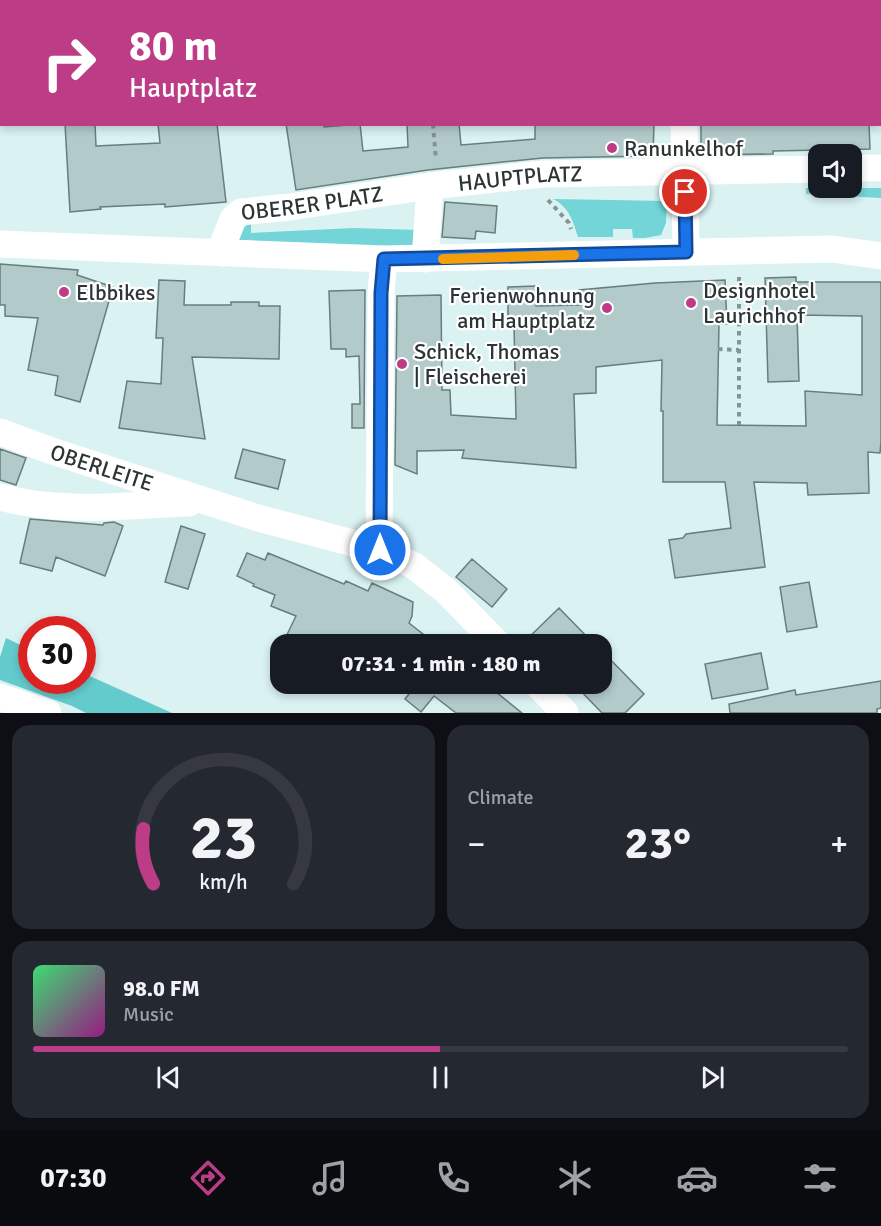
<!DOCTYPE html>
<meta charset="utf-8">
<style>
:root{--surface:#171b24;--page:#242831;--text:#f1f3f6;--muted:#9ea1a6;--line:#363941;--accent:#bc3c86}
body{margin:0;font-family:Signika,sans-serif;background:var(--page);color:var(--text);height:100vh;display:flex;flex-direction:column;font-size:22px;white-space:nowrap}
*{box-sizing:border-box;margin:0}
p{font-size:20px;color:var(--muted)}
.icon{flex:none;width:33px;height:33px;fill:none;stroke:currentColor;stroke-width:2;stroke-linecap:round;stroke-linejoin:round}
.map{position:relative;height:713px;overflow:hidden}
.sheet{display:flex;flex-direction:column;gap:12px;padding:12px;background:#0d0f14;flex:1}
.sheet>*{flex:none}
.top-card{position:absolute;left:0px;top:0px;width:882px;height:126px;box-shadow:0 3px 9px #0003;background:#bc3c86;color:#fff;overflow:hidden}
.tools{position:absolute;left:808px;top:144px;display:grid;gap:12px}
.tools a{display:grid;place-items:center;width:54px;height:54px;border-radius:12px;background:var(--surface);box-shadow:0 3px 9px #0003;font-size:30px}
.speed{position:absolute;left:18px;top:616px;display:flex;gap:12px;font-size:30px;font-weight:700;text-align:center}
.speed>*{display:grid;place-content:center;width:78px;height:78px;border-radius:50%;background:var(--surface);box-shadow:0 3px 9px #0003;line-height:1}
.speed .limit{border:9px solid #d22;background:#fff;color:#111}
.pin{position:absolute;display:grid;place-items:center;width:51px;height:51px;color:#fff;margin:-26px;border:3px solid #fff;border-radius:50%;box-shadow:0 2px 6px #0007}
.me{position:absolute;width:66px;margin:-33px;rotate:0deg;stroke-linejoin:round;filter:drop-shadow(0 0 4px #0008)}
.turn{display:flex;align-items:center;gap:21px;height:126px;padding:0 30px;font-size:27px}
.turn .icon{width:78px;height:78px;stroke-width:2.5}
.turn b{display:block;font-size:42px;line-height:51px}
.big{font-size:45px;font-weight:700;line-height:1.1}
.sheet .widget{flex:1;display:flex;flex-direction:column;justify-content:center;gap:9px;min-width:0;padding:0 21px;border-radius:18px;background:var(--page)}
.sheet .dial{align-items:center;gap:0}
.dial svg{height:156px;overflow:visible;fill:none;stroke:var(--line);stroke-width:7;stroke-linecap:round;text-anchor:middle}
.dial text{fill:var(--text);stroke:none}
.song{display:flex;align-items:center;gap:18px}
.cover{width:72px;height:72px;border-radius:9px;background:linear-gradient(135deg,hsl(140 70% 55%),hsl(310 70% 35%))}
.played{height:6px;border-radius:3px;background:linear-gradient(90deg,var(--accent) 50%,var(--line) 50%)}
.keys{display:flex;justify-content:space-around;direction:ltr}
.heat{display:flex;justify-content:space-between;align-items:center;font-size:33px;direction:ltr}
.sheet .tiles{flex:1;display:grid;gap:12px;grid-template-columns:1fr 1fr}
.widget:last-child{grid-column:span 2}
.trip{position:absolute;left:270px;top:634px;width:342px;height:60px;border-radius:18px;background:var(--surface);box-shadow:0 3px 9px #0003;font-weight:700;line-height:60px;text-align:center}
.dock{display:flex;height:96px;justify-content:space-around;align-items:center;background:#090b0e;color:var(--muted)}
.dock .icon{width:42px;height:42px}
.dock .current{color:var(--accent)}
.dock b{font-size:27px;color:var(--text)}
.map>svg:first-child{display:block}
.green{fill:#73d5d7}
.forest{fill:#64cbcd}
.building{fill:#b3caca;stroke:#687d7d;stroke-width:1.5}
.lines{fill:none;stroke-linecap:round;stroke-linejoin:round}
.path{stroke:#849595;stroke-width:4;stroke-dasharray:4.5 4.5;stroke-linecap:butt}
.minor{stroke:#fff;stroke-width:27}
.route-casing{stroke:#114b97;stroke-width:15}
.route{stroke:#1a73e8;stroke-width:10}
.slow{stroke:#f59e0b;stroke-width:10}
.poi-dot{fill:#bc3c86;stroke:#fff;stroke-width:2}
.labels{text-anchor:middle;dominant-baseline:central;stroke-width:4.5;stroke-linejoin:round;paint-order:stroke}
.poi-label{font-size:22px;fill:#2c3535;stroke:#fff;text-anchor:start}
.street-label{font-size:22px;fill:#2c3535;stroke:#fff}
</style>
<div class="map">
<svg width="881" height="713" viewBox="0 0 881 713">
<rect width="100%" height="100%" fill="#daf2f2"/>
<path class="green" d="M806,188H881V198L806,194Z
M553,199L667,201L666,223L661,235L645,238H633L632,229H613V237H578C573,221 569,207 553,199Z
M251,220V233L354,228L418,230V249L237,240L238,233Z"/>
<path class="forest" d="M6,638L31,650L32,681H82L83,673L172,713H86L72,706L0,680V657Z"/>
<path class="building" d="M65,124H95L96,146L160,143L158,124H217L226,202L165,207V204L100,207L101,209L70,212Z
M286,124H323L324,127L360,124L363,151L408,147L407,124H459L461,145L535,139V124H654L653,156L543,158L503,162L428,170L296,190Z
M701,124H869L870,149L773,151V154L701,155Z
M445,202L497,206L495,233L476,231L475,239L442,237Z
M0,264L78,270L77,275L113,287L80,402L55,395L58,376L28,370L38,318L5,316V305H0Z
M796,277V282H881V441L880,453L868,452L869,493L808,495L807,483L754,482L765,567L675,578L669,540L683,538L686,534L731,528L725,482H663V411H661L662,360L596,367V393L574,394L576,468L462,458L464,450L417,451V474L395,465L397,296L441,295L442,390H450L451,415L516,419L514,325L508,326V287L536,286V306L581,305L579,290L655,283L725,280L727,324H719L717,425L806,426L805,391L862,395V316L797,315L799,381L768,382L765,278Z
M159,280L185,281L184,305H231V302H259V306H280L279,359L192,357L205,439L119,428L127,381L161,384L163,338H156Z
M365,290L364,428H352V404H360L359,356L346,357V349H331L329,291Z
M0,449L26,458L16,485L0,480Z
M243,449L285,460L278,489L235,478Z
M30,519L103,525L104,523L114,522L123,526L105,576L56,557L52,571L20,563Z
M181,526L205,534L188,589L165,582Z
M247,553L265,560L268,553L344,584L346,581L368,591L372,583L413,602L412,616L409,623L437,645H282L296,616L271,606L275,595L253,586L254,584L237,576Z
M472,559L507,589L492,607L456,577Z
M809,582L817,627L787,632L780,587Z
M559,608L595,645H521Z
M602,651L644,694L625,713H602L574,684H602Z
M761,653L768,689L712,699L705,664Z
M881,681V708L877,709V713H730L729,704L795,690L796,695Z
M417,684H486L522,713H456L434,696L421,712L405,699Z"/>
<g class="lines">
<path class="path" d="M425,0V2
M433,124L436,160
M548,200L569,223L571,229
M739,277V425
M718,349L739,350"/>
<g class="minor">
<path d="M674,0V2"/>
<path d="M684,124L686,252"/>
<path d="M852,168H881"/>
<path d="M0,244L384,259L832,249L881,256"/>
<path id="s1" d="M222,253L225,239L233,219L241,212L290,207L430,186L543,174L819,169"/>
<path d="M425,259L430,186"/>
<path id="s2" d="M0,432L52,451L258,518L379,550L413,565L445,590L499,645"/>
<path d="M0,497C62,514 126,505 189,503"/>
<path d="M379,550L381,293L384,259"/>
<path d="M537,684L565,713"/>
<path d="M0,697L48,713"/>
</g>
</g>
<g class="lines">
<defs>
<path id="route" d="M380,550L381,293L384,259L686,252L685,192"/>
</defs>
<use href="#route" class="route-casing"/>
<use href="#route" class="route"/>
<path class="slow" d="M443,259L574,255"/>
</g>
<g class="poi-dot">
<circle cx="612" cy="148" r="6"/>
<circle cx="64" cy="292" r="6"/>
<circle cx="691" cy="303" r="6"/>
<circle cx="607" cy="308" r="6"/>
<circle cx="402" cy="364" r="6"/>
</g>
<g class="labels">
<g class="poi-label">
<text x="624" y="148">Ranunkelhof</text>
<text x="703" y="290">Designhotel<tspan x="703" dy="25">Laurichhof</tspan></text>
<text x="76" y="292">Elbbikes</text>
<text x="595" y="295" text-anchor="end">Ferienwohnung<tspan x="595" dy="25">am Hauptplatz</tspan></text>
<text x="414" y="351">Schick, Thomas<tspan x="414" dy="25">| Fleischerei</tspan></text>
</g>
<g class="street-label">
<text stroke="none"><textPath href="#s1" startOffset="328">HAUPTPLATZ</textPath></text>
<text stroke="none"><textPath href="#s1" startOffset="118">OBERER PLATZ</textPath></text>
<text stroke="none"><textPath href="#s2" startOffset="108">OBERLEITE</textPath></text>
</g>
</g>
</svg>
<div class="tools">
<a><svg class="icon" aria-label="sound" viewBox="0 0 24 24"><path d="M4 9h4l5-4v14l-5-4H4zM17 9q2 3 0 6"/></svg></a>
</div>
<div class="speed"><div class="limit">30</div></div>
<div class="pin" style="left:685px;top:192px;background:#d93025"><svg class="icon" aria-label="arrive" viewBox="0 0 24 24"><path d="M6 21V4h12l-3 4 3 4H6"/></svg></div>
<svg class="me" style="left:380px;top:550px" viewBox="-20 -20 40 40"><circle r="17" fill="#1a73e8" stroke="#fff" stroke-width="3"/><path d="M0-11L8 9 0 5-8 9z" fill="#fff"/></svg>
<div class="trip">07:31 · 1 min · 180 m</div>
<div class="top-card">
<div class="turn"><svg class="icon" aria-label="right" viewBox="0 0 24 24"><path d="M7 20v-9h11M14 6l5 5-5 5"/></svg><div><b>80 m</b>Hauptplatz</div></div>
</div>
</div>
<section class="sheet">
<div class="tiles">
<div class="widget dial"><svg viewBox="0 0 100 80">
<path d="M14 69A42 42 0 1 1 86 69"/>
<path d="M14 69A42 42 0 0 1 9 41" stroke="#bc3c86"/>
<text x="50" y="56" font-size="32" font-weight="700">23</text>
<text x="50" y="72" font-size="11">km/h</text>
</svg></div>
<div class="widget"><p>Climate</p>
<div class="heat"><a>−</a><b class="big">23°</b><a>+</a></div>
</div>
<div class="widget">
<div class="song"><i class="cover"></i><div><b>98.0 FM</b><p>Music</p></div></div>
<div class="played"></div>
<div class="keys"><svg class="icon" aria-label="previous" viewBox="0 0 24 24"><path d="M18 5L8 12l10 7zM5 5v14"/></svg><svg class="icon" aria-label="pause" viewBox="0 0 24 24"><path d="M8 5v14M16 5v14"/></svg><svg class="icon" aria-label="next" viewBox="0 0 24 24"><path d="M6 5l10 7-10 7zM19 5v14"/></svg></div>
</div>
</div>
</section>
<nav class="dock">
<b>07:30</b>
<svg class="icon current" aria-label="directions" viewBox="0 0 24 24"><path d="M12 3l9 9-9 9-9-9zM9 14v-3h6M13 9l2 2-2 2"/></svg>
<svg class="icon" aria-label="music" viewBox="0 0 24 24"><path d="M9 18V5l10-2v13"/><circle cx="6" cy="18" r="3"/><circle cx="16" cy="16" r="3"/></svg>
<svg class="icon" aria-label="phone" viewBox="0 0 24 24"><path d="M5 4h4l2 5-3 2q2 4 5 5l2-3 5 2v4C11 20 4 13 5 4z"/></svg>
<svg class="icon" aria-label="climate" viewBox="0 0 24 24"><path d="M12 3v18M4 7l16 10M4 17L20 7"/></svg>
<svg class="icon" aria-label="car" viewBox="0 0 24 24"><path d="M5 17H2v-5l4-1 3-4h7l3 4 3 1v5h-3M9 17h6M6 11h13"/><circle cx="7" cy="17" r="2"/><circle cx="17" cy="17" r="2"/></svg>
<svg class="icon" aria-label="filters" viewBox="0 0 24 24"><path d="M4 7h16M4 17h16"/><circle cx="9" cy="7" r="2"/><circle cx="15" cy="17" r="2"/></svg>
</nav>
